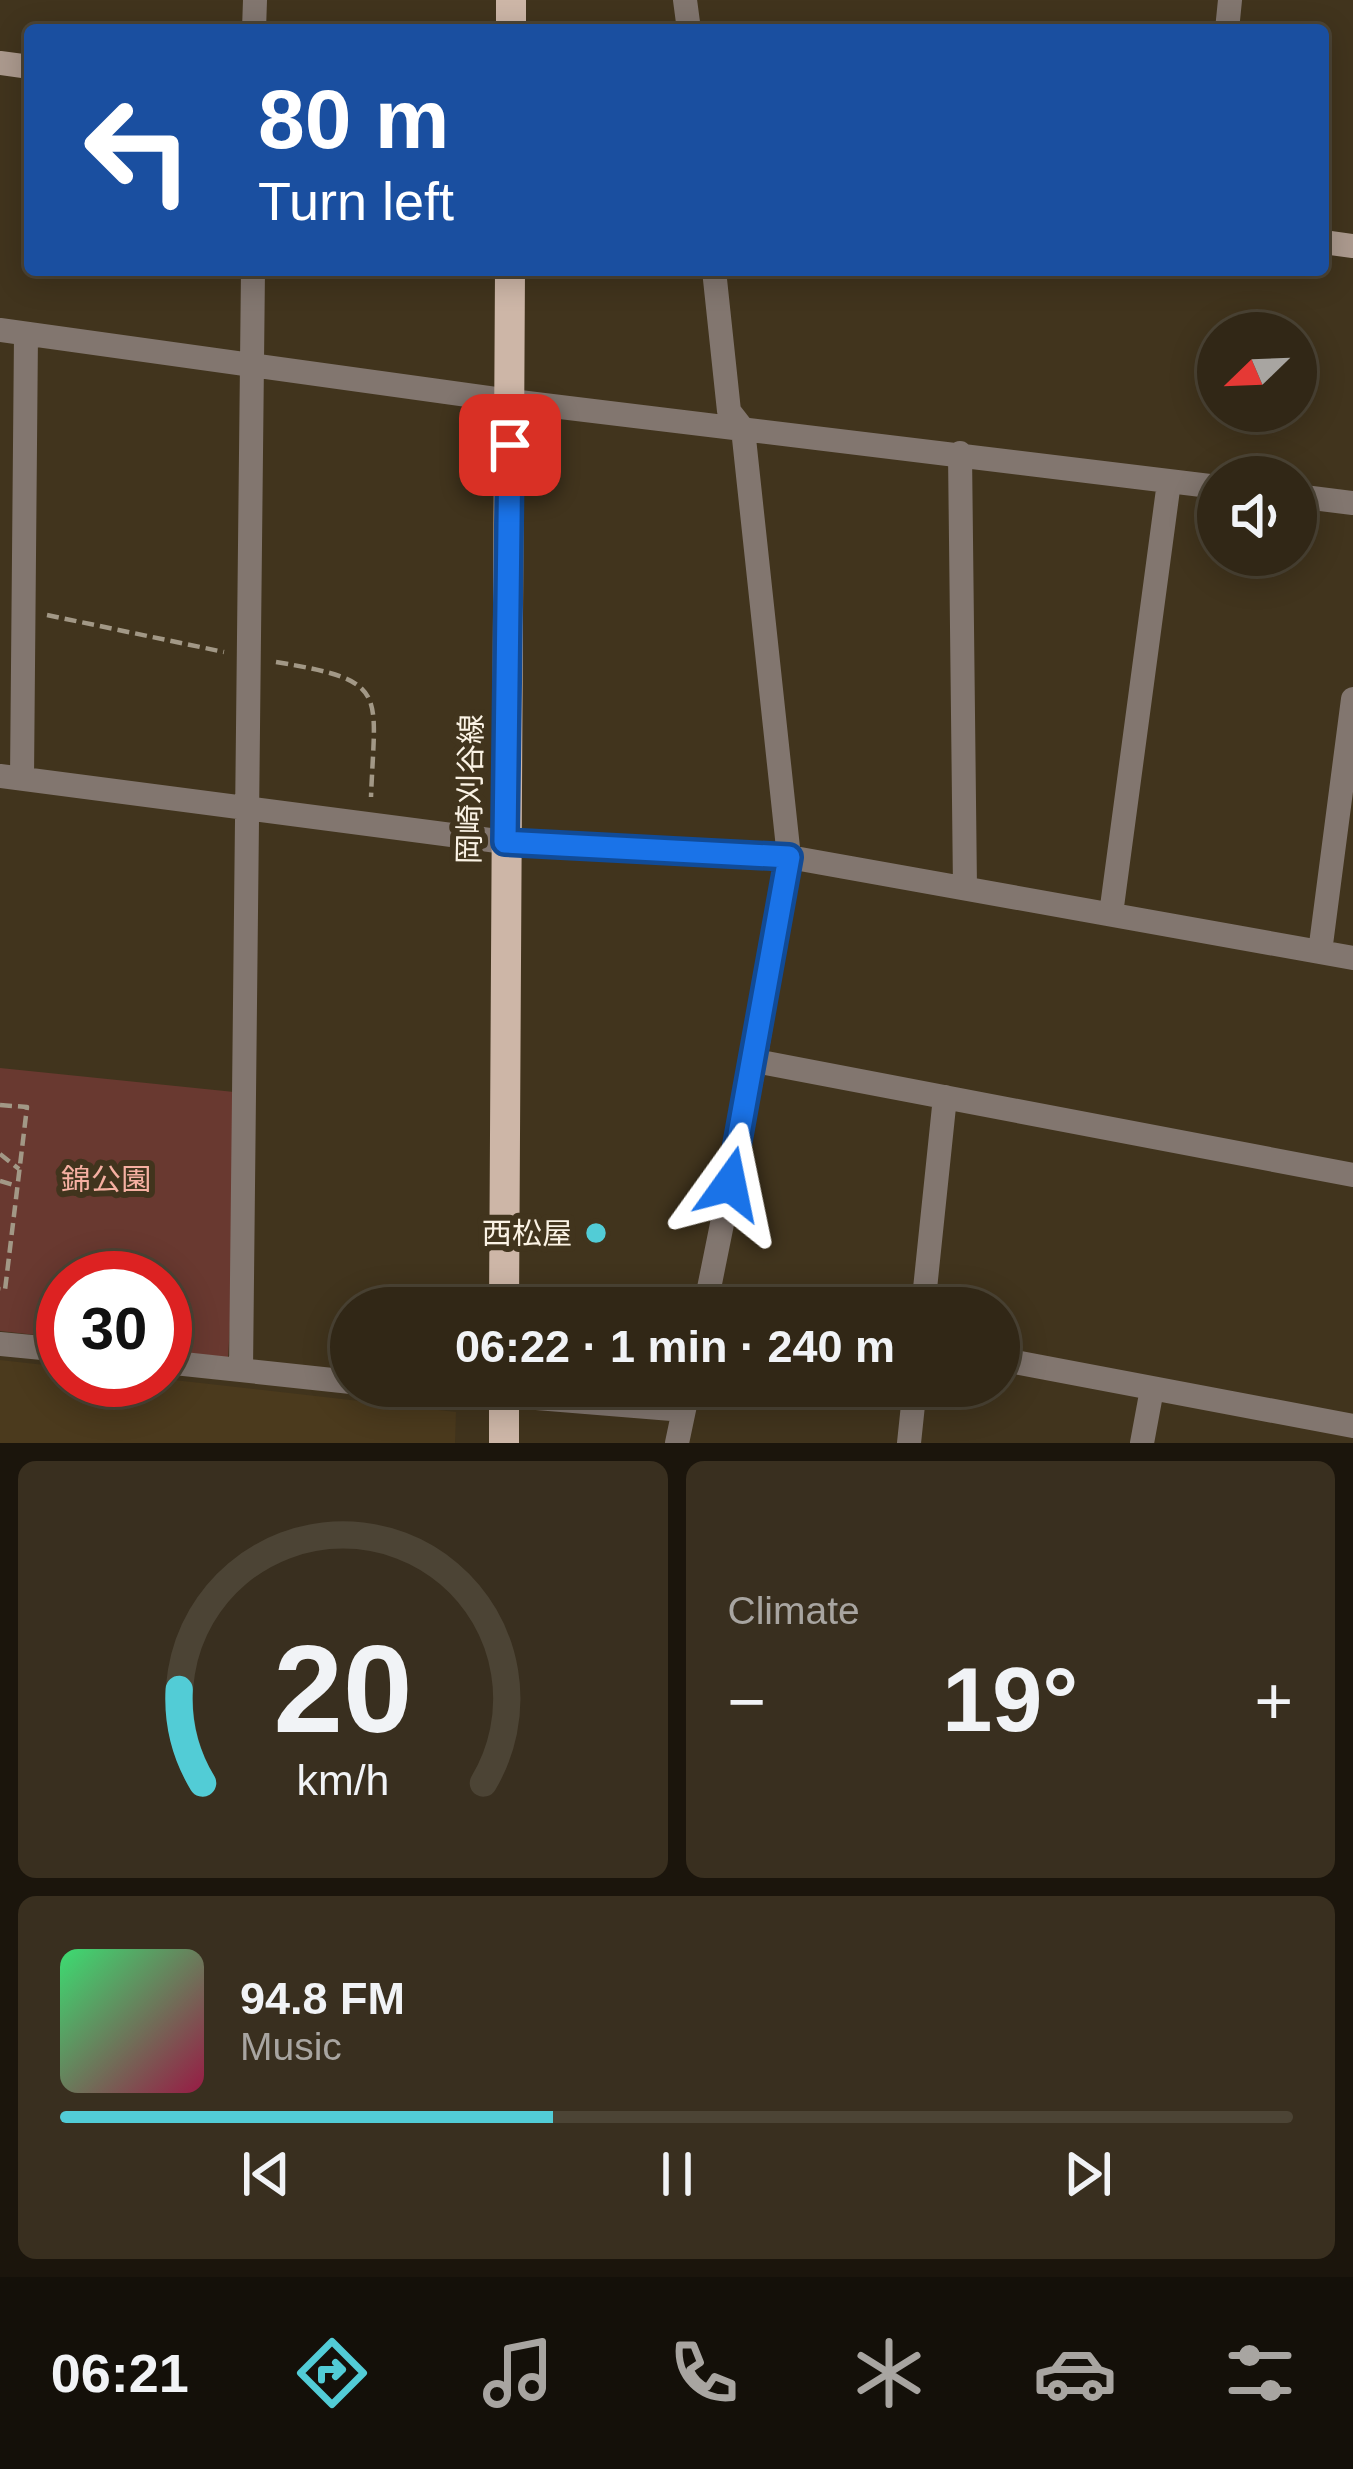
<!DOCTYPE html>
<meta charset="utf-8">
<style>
:root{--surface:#312716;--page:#392f1f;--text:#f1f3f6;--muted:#a8a5a1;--line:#4c4435;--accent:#52ccd6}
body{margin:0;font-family:Arial,"Noto Sans JP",sans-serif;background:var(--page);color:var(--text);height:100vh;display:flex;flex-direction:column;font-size:45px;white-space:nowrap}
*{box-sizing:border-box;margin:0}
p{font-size:39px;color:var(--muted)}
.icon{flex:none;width:66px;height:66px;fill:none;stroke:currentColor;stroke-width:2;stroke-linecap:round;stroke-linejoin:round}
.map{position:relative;height:1443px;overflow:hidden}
.drawer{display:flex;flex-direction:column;gap:18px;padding:18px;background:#1b150c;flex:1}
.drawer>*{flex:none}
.guide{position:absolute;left:24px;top:24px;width:1305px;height:252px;border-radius:12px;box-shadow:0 6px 30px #0003,0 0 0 3px var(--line);background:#1a4fa0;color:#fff;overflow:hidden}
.needle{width:78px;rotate:247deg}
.fabs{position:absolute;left:1197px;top:312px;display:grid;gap:24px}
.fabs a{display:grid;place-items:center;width:120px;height:120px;border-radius:50%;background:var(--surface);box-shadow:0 6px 30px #0003,0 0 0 3px var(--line);font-size:60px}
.speed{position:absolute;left:36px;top:1251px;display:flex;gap:24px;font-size:60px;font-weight:700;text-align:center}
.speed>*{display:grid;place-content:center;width:156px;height:156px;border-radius:50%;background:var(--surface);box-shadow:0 6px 30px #0003,0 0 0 3px var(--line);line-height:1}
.speed .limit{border:18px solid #d22;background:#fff;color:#111}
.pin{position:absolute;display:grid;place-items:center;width:102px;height:102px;color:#fff;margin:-51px;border-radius:24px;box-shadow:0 6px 18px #0006}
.me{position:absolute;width:132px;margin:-66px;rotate:12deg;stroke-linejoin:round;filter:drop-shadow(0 0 9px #0008)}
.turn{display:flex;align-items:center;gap:42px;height:252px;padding:0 36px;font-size:54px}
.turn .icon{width:156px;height:156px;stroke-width:2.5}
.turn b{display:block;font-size:84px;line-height:102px}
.big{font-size:90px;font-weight:600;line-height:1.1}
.drawer .card{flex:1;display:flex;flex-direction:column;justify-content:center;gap:18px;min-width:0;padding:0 42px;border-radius:18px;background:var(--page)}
.drawer .dial{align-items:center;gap:0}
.dial svg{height:312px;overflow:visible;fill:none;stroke:var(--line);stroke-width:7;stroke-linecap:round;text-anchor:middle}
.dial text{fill:var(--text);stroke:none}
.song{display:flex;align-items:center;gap:36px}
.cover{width:144px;height:144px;border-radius:18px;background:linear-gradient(135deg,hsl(140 70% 55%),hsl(340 70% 35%))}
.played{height:12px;border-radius:6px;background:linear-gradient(90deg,var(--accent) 40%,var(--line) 40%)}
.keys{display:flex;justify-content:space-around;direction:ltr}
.heat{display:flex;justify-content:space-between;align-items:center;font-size:66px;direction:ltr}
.drawer .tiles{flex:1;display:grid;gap:18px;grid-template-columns:1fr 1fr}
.card:last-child{grid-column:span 2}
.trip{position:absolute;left:330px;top:1287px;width:690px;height:120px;border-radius:60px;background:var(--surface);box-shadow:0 6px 30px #0003,0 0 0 3px var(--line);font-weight:600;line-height:120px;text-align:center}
.menu{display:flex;height:192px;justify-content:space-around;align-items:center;background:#141009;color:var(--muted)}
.menu .icon{width:84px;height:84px}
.menu .current{color:var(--accent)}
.menu b{font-size:54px;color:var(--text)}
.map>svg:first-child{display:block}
.built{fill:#4b3a1d}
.green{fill:#693930}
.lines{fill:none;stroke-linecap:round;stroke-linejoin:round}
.path{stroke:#a29886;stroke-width:4.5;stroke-dasharray:12 6;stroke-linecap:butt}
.street{stroke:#82766f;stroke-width:24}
.secondary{stroke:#ac9a8e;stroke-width:24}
.primary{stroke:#cdb6a7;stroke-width:30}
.route-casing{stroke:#114b97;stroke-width:30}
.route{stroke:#1a73e8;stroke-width:21}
.poi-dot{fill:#52ccd6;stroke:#41341d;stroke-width:4.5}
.labels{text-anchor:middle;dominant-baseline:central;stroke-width:12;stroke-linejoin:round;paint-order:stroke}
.street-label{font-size:30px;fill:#fbf3e5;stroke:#41341d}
.park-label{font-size:30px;fill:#f6b0a2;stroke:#41341d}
.poi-label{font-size:30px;fill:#fbf3e5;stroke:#41341d;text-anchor:end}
</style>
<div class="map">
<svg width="1353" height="1443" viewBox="0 0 1353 1443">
<rect width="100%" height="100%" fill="#41341d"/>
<path class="built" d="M0,1360L63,1367V1380L165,1379L456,1412L455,1443H0Z"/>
<path class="green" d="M0,1068L244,1093L228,1358L165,1350V1278H63V1338L0,1331Z"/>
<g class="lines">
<path class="path" d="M47,615L224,652
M276,662C390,681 375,690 371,797
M0,1105L27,1107L5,1290L0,1289
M0,1154L19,1169
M0,1181L17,1186"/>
<path class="street" d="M685,0L689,30
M254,30L255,0
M1227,30L1230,0
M0,330L511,401L1218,487
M960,453L965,888
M1296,496L1353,503
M0,776L505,842L789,857L1353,958
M22,778L26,334
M1111,914L1169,482
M1320,952L1353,699
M755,1061L1353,1175
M705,1308L755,1061L789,857L743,429L729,411L714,270
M923,1308L945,1097
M0,1344L63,1350
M999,1359L1353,1426
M165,1362L351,1382
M241,1370L253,270
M388,1386L684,1410
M677,1443L689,1386
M909,1443L915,1386
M1142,1443L1152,1389"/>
<path class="secondary" d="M0,63L30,67
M1323,242L1353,246"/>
<path class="primary" d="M511,30V0
M504,1308L510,270
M504,1386V1443"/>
</g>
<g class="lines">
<defs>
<path id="route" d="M510,445L505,842L789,857L730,1184"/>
</defs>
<use href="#route" class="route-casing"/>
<use href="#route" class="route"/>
</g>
<circle class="poi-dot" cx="596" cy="1233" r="12"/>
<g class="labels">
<g class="street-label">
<text transform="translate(470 789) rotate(-89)">岡崎刈谷線</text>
</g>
<g class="park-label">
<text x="106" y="1179">錦公園</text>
</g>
<g class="poi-label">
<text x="572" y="1233">西松屋</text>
</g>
</g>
</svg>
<div class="fabs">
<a><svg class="needle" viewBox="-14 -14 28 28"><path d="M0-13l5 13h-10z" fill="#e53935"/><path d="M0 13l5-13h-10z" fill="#a8a5a1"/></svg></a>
<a><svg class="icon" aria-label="sound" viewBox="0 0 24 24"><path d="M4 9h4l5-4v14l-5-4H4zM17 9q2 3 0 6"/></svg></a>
</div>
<div class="speed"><div class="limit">30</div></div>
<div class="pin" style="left:510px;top:445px;background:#d93025"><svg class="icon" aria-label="arrive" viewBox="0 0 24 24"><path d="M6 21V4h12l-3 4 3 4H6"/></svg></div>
<svg class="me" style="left:730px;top:1184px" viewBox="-20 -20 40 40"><path d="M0-17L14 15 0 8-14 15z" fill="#1a73e8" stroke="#fff" stroke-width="4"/></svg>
<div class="trip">06:22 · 1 min · 240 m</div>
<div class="guide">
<div class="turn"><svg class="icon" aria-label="left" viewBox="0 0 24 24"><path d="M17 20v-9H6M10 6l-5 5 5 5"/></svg><div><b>80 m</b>Turn left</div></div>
</div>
</div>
<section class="drawer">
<div class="tiles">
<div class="card dial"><svg viewBox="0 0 100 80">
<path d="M14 69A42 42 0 1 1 86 69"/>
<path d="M14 69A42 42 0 0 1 8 45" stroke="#52ccd6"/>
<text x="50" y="56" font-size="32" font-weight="700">20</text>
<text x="50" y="72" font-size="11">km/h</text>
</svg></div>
<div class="card"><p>Climate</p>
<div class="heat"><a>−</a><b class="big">19°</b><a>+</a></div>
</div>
<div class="card">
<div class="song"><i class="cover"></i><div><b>94.8 FM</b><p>Music</p></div></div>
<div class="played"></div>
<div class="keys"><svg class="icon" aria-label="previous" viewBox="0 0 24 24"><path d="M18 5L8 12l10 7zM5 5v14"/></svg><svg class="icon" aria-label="pause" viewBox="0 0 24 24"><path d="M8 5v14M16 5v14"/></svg><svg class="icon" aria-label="next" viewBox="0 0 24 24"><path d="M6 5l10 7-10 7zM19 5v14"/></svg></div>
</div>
</div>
</section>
<nav class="menu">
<b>06:21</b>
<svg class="icon current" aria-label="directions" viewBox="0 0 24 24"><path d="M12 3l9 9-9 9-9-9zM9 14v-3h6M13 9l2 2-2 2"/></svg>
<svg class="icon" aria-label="music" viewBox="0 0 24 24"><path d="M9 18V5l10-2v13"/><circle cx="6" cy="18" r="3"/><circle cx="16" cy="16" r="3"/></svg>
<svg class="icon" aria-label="phone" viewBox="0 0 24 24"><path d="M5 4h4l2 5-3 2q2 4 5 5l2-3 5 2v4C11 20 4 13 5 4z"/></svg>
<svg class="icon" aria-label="climate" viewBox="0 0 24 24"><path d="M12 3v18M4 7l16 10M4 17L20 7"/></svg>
<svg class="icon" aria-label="car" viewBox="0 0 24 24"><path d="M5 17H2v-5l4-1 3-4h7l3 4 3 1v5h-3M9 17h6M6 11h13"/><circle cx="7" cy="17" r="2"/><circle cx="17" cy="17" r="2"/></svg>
<svg class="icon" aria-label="filters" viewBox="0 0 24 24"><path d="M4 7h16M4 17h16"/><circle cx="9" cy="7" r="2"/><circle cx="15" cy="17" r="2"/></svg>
</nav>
